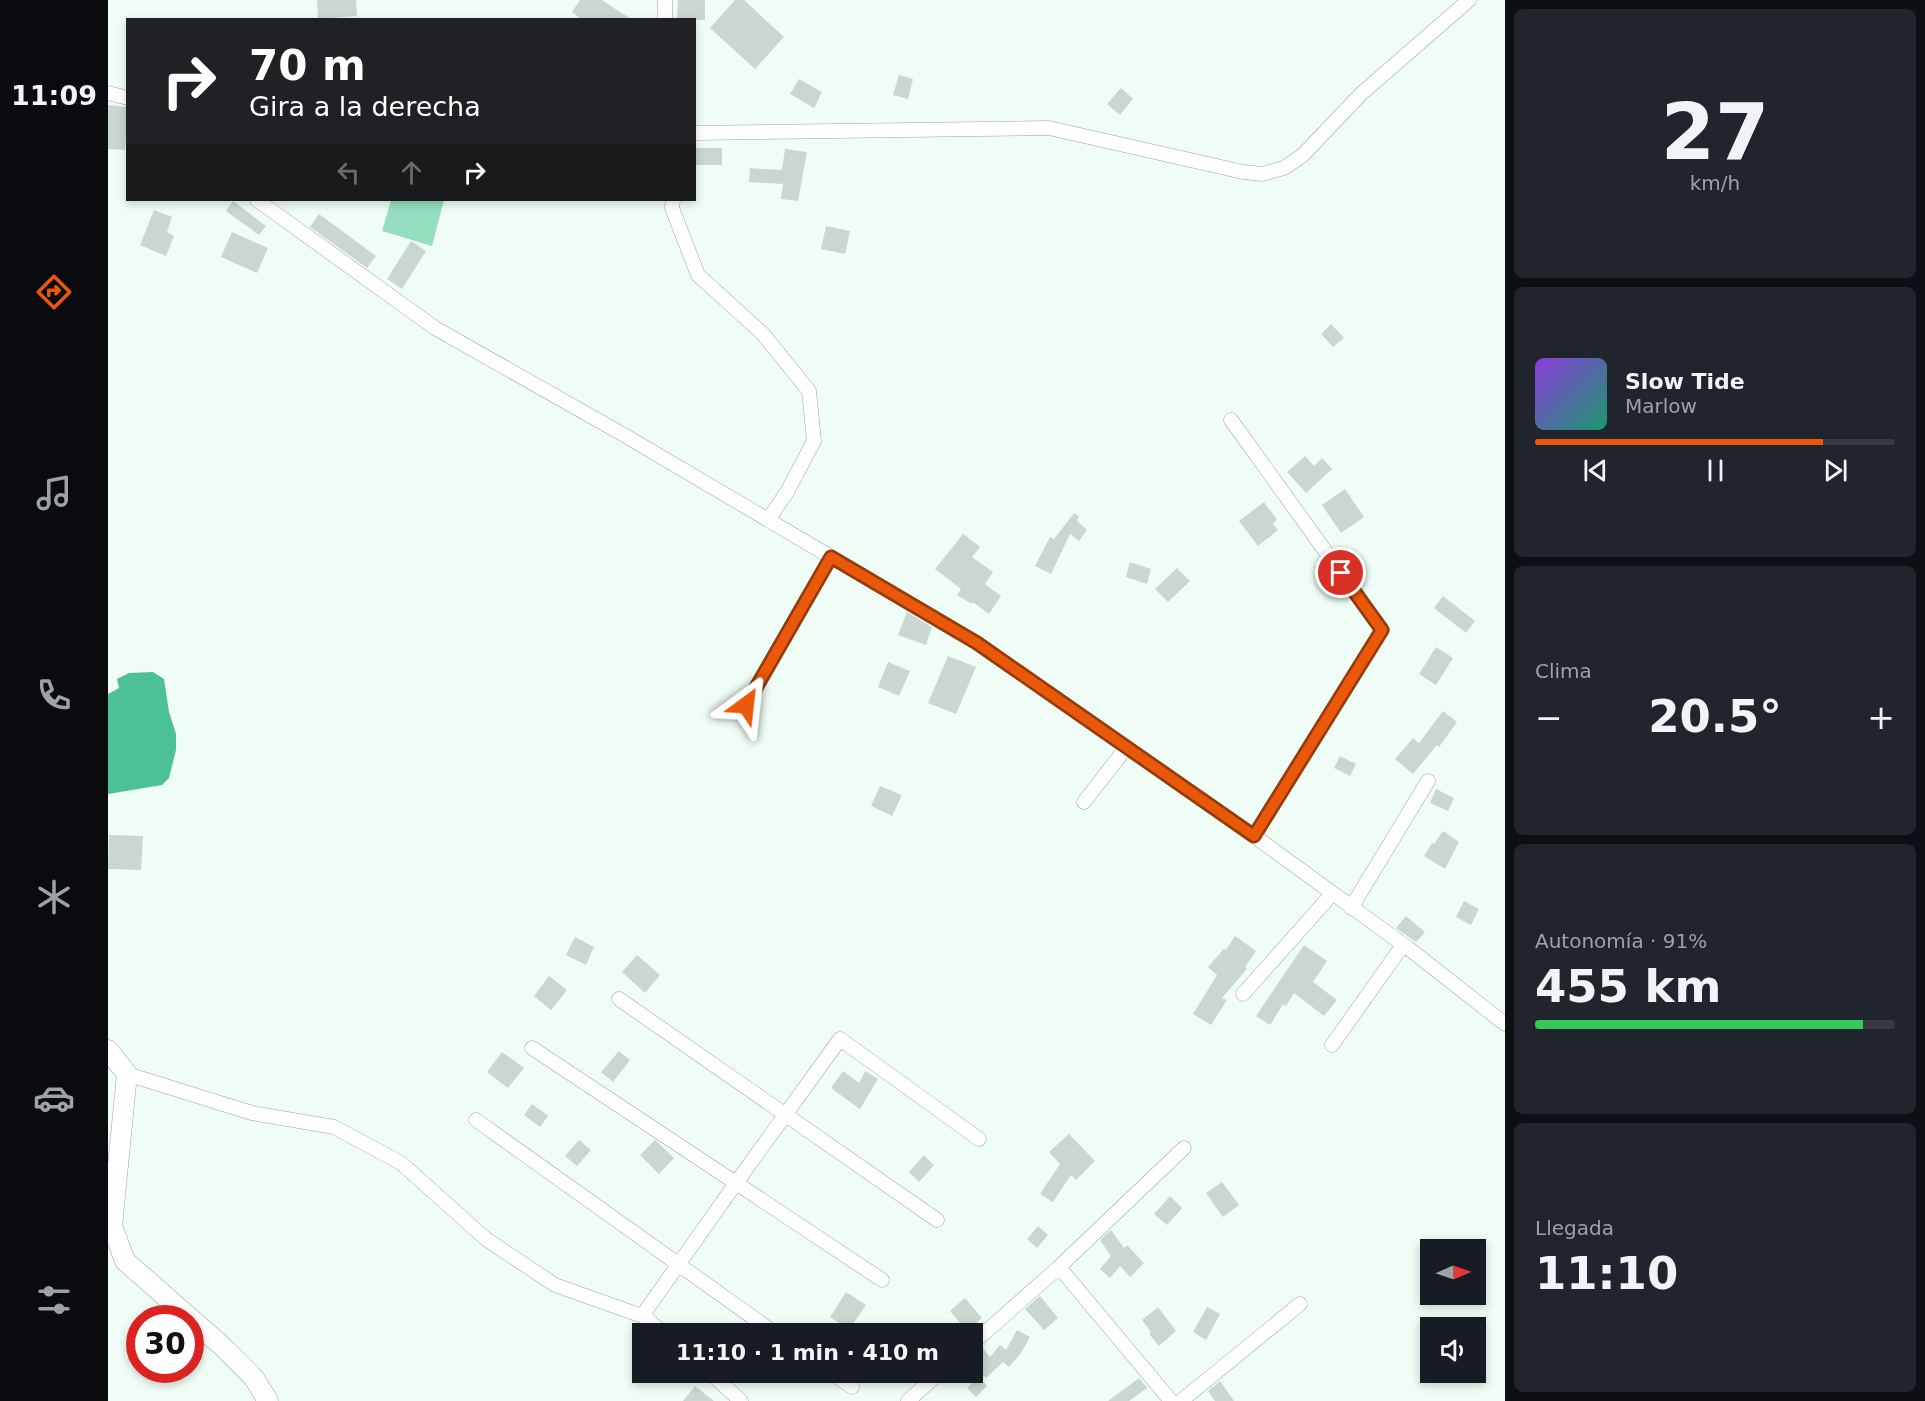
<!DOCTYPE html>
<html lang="es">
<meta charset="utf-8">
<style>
:root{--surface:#171b24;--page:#20242c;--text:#f1f3f6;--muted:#9ea1a6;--line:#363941;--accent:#ea580c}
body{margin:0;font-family:"DejaVu Sans",sans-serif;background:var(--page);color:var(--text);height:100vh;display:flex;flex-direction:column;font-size:22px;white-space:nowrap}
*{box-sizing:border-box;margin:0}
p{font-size:20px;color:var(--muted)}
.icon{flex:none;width:33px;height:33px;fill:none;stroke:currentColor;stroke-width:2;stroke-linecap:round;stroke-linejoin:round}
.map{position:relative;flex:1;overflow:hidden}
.drawer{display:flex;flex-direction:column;gap:9px;padding:9px;background:#0d0f14;width:420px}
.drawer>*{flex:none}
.hud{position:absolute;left:18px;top:18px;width:570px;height:183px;border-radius:0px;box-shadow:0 3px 9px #0003;background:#202124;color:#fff;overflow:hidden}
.needle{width:39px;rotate:88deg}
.fabs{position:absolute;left:1312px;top:1239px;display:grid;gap:12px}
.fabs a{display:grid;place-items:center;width:66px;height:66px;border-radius:0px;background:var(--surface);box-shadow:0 3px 9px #0003;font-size:30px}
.speed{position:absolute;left:18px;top:1305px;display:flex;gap:12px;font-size:30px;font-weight:700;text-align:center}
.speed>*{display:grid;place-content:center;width:78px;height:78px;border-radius:50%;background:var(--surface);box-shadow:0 3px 9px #0003;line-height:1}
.speed .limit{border:9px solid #d22;background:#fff;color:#111}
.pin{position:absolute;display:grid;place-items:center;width:51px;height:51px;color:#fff;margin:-26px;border:3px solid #fff;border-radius:50%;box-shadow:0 2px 6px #0007}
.me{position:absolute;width:66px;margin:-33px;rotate:30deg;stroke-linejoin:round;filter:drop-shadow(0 0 4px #0008)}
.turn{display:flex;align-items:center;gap:21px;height:126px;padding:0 24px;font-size:27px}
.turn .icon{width:78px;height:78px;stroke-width:2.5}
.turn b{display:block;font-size:42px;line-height:51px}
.lanes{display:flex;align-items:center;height:57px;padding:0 24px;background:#0003;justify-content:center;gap:30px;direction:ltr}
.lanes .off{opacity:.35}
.big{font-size:45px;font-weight:600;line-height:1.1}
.drawer .card{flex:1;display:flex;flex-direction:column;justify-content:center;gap:9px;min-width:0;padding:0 21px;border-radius:9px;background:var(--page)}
.drawer .dial{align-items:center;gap:0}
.dial b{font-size:78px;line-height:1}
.song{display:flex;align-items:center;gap:18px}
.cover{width:72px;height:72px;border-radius:9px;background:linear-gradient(135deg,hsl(270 70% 55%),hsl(160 70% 35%))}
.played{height:6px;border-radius:3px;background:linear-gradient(90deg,var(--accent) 80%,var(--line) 80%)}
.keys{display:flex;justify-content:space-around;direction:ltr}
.heat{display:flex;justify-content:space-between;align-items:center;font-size:33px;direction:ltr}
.charge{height:9px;border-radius:4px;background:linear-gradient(90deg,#34c759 91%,var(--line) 0)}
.trip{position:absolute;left:524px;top:1323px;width:351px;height:60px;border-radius:0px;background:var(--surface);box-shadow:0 3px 9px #0003;font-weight:600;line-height:60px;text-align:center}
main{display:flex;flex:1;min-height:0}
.dock{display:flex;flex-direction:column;width:108px;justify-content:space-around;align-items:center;background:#090b0e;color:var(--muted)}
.dock .icon{width:42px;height:42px}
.dock .active{color:var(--accent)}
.dock b{font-size:27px;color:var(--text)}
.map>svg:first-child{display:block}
.green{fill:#95dfbf}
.water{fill:#4bc195}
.building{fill:#c9d7d0}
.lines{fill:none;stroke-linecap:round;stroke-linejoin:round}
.street-casing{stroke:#99a69f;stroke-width:15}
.secondary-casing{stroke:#99a69f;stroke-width:21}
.street{stroke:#fff;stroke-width:14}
.secondary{stroke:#fff;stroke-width:20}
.route-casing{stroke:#983908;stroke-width:15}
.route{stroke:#ea580c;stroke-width:10}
</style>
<main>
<nav class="dock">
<b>11:09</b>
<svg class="icon active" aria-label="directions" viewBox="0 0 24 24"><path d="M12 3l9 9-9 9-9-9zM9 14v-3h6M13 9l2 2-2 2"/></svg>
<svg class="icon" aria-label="music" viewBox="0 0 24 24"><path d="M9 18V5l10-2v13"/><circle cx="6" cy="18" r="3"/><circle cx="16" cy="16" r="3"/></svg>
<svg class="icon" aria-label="phone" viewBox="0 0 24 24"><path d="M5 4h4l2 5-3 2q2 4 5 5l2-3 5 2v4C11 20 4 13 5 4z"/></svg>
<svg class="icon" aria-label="climate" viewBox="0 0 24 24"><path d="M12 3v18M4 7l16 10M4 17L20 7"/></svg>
<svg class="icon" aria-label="car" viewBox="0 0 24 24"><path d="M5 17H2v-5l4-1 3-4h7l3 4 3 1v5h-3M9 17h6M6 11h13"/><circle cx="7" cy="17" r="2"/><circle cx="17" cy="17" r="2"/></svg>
<svg class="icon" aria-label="filters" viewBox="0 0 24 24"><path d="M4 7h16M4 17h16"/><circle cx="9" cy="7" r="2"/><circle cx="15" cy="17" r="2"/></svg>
</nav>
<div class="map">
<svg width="1397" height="1401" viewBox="0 0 1397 1401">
<rect width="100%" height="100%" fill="#effdf6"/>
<path class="green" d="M283,200H336L324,246L274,231Z"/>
<path class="water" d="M45,672L56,679L61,712L68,734V750L61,778L54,785L0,794V694L11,688L9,679L21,673Z"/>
<path class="building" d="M209,0H248L249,16L210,19Z
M472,0H494L524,20H475L464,12Z
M570,0H597V20H569Z
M627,0H636L676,37L647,69L602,28Z
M791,75L805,79L800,99L785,95Z
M691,79L714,92L706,108L682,94Z
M1013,88L1025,99L1012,115L999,104Z
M0,105L20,107L17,150L0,149Z
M586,148H614V165H586Z
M677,149L699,152L690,201L673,199L675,184L641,182L642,168L674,170Z
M125,201L158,226L151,235L118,211Z
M46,210L64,217L59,232L66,236L58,256L32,245Z
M211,214L268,256L259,268L202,227Z
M718,226L742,231L737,254L713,249Z
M124,232L160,248L149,273L113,257Z
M303,241L318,251L294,289L279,279Z
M1223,324L1236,338L1225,347L1213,334Z
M1197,456L1206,466L1214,458L1224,469L1198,493L1179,472Z
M1237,489L1256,517L1233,533L1214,505Z
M1156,502L1169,520L1165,524L1170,530L1150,546L1131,521Z
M966,513L971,516L969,521L979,530L971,541L962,534L943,574L927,566L942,537L946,539Z
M855,534L872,547L864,557L885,572L877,584L893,596L881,614L865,602L864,604L849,595L853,589L827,569Z
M1022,562L1043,569L1039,584L1018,577Z
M1069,568L1082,581L1060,602L1047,589Z
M1335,596L1367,621L1358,633L1326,608Z
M799,612L824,627L818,645L790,635Z
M1328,647L1345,658L1328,685L1311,674Z
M840,656L868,667L848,714L820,703Z
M780,662L802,671L791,696L770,687Z
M1335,711L1349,722L1331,747L1329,745L1305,774L1287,759L1305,738L1311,743Z
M1232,756L1248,764L1242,776L1226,768Z
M772,786L794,795L784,816L763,806Z
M1328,789L1346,798L1340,811L1322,803Z
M1335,831L1351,842L1337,869L1316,856L1324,843L1326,844Z
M1,835L35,836L33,870L0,869Z
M1356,901L1371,909L1363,925L1348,917Z
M1298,916L1317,932L1308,942L1288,928Z
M1127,936L1148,951L1137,967L1139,969L1114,998L1119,1000L1103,1025L1085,1014L1109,975L1100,967L1116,949L1118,950Z
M467,937L486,947L478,965L458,955Z
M1196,945L1219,961L1205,982L1229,1000L1216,1016L1186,993L1178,1006L1175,1004L1162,1025L1148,1016Z
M529,955L552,975L537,993L514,972Z
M441,976L459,990L443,1010L426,996Z
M511,1051L522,1060L505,1082L493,1072Z
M394,1052L416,1068L400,1088L379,1072Z
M735,1071L751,1083L757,1071L770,1079L752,1109L723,1088Z
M424,1104L440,1116L432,1127L416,1115Z
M961,1134L987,1161L968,1180L963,1175L945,1202L932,1194L952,1164L941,1152Z
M471,1140L483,1150L469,1166L457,1156Z
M547,1140L566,1158L551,1174L532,1155Z
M816,1155L826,1165L811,1182L801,1172Z
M1114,1182L1131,1205L1115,1217L1098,1193Z
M1062,1196L1074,1208L1059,1225L1046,1214Z
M930,1226L940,1235L929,1248L919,1239Z
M1003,1230L1016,1248L1019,1245L1036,1263L1022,1277L1012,1266L1002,1278L992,1269L1003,1256L992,1240Z
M738,1292L758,1305L741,1330L722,1317Z
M932,1296L950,1318L936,1330L917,1309Z
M857,1298L874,1318L859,1331L842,1311Z
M1050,1307L1068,1331L1051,1346L1041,1334L1043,1332L1034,1320Z
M1099,1307L1112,1314L1098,1340L1085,1332Z
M909,1330L922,1337L913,1353L901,1367L895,1362L878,1378L864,1362V1354L874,1347L882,1357L892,1345L898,1350Z
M871,1377L879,1386L868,1397L859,1388Z
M1031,1378L1039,1388L1021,1401H1000Z
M1112,1381L1126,1401H1107L1100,1391Z
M587,1386L606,1401H575Z"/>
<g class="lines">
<defs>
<path id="street" d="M557,0V20
M0,93L20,98
M586,133L941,128L1135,172L1154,174L1176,168L1195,155L1253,94L1361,0
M149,200L327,328L516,435L869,643L1146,836L1300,948L1397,1024
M565,200L564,208L590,275L655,334L701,391L706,441L679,492L660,520
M1123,420L1274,630L1146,836
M638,705L723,557
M976,802L1018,748
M1243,908L1320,781
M1135,994L1224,894
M511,999L829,1220
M1224,1045L1295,945
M424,1048L628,1183L534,1316
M19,1074L144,1113L226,1127L293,1163L378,1239L447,1285L537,1317L556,1334
M368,1120L668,1334
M951,1267L1063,1401
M774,1280L628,1183L732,1039L871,1139
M864,1344L951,1267L1076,1148
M601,1372L633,1401
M723,1372L744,1387
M800,1401L832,1372
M1073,1401L1192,1304"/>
<path id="secondary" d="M0,1050L19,1074L4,1226L17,1261L114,1346L146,1378L160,1401"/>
</defs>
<use href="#street" class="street-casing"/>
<use href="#secondary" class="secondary-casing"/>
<use href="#street" class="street"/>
<use href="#secondary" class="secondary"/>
</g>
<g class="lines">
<defs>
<path id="route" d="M638,705L723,557L869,643L1146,836L1274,630L1233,573"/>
</defs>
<use href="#route" class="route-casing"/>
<use href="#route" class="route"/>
</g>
</svg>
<div class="fabs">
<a><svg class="needle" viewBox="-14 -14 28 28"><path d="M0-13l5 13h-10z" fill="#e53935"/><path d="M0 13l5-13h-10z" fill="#9ea1a6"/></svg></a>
<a><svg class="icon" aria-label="sound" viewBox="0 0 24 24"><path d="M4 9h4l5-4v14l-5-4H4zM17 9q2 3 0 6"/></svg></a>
</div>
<div class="speed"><div class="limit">30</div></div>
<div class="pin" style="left:1233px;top:573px;background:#d93025"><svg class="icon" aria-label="arrive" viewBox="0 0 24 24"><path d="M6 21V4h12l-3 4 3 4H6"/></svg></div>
<svg class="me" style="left:638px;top:705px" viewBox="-20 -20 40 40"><path d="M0-17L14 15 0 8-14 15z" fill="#ea580c" stroke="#fff" stroke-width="4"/></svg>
<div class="trip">11:10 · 1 min · 410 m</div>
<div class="hud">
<div class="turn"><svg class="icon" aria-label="right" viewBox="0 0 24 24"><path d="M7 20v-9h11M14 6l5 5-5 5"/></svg><div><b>70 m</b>Gira a la derecha</div></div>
<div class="lanes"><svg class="icon off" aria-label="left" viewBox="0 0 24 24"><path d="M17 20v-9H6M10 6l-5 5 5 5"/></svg><svg class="icon off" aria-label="ahead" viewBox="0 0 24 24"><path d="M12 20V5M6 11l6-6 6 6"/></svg><svg class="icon" aria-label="right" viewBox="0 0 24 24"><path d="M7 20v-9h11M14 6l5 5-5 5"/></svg></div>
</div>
</div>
<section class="drawer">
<div class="card dial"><b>27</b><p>km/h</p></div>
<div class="card">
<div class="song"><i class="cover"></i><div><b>Slow Tide</b><p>Marlow</p></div></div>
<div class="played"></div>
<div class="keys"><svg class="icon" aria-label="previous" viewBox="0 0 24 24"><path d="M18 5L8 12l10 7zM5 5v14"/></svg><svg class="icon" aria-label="pause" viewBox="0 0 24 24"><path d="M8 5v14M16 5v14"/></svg><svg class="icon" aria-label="next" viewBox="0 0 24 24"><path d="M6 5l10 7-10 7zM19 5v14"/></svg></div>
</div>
<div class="card"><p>Clima</p>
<div class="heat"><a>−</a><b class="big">20.5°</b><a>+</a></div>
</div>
<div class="card"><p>Autonomía · 91%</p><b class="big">455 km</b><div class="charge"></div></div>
<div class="card"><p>Llegada</p><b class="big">11:10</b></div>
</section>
</main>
